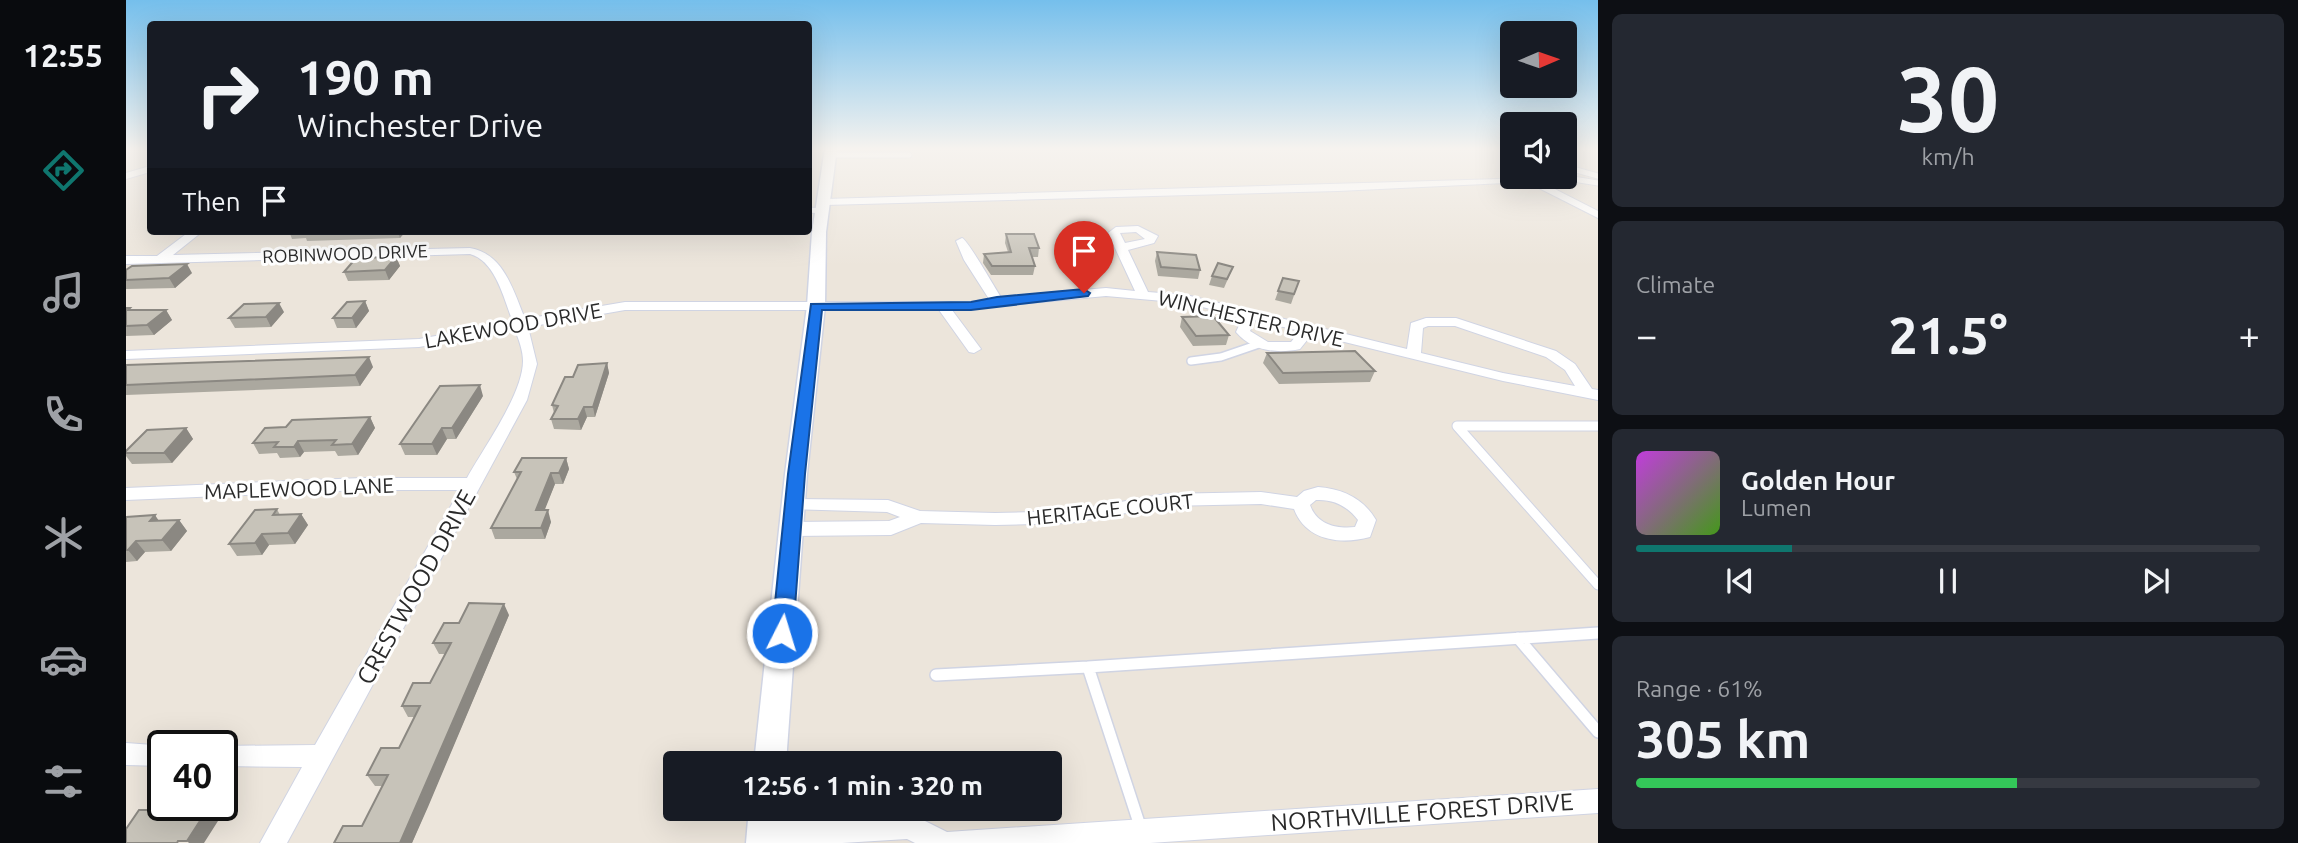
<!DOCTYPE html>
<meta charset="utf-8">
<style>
:root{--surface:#171b24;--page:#242831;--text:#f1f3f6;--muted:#9ea1a6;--line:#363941;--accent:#0f766e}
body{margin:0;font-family:Ubuntu,sans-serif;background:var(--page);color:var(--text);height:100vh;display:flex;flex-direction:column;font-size:26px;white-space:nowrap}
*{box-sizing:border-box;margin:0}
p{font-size:23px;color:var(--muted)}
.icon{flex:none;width:38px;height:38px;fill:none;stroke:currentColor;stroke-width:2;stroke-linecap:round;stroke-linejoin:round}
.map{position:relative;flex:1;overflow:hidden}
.details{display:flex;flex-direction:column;gap:14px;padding:14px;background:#0d0f14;width:700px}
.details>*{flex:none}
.hud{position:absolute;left:21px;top:21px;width:665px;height:214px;border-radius:7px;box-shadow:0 7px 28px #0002;background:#171b24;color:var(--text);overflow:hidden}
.needle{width:46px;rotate:88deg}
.controls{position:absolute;left:1374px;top:21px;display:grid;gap:14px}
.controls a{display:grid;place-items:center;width:77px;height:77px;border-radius:7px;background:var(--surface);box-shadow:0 7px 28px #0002;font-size:35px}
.speed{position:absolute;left:21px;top:730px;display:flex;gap:14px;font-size:35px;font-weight:700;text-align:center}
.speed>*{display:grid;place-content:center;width:91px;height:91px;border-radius:50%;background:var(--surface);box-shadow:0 7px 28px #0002;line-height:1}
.speed .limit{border:4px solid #111;border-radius:10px;background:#fff;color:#111}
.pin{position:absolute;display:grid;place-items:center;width:60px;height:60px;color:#fff;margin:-72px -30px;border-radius:50% 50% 50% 0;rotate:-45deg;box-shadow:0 0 7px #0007}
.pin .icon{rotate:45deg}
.me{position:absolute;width:77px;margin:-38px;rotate:5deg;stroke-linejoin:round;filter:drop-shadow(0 0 5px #0008)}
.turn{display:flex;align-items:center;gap:24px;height:147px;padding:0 35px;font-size:32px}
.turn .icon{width:91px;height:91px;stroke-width:2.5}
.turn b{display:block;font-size:49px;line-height:60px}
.then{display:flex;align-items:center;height:66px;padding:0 35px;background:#0003;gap:14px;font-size:26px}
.big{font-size:52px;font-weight:600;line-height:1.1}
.details .widget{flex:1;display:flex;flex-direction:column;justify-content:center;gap:10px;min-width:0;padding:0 24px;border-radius:10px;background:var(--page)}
.details .dial{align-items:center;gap:0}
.dial b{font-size:91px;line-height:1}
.song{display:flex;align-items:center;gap:21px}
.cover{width:84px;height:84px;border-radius:10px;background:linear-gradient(135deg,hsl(290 70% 55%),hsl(100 70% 35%))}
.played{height:7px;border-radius:4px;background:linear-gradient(90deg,var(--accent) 25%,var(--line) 25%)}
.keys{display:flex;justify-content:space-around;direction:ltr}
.heat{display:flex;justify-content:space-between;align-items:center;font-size:38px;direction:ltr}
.charge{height:10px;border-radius:5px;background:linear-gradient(90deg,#34c759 61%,var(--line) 0)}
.trip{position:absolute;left:537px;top:751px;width:399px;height:70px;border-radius:7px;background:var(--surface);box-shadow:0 7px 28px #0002;font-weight:600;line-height:70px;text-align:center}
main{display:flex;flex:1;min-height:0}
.dock{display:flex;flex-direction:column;width:126px;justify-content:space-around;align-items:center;background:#090b0e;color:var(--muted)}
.dock .icon{width:49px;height:49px}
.dock .current{color:var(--accent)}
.dock b{font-size:32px;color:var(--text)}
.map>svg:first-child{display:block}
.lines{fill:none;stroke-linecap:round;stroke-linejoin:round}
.lane-far3-casing{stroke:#d0d4e3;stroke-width:7}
.lane-far2-casing{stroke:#d0d4e3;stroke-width:10}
.lane-far1-casing{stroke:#d0d4e3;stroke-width:11}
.lane-casing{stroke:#d0d4e3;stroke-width:14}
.street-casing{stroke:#d0d4e3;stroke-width:2}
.secondary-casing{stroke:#d0d4e3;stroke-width:3}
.lane-far3{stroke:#fff;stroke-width:5}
.lane-far2{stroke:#fff;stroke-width:7}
.lane-far1{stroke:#fff;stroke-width:9}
.lane{stroke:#fff;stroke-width:11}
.street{fill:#fff;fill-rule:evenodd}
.secondary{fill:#fff;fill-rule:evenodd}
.wall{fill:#aba89f}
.shaded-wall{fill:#8b8882}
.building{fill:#c7c3b9;stroke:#8b8882;stroke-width:2}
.route{fill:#1a73e8;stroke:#114b97;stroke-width:2}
.labels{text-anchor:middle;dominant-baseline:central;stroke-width:6;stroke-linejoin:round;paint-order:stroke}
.far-street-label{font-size:18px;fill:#2a2a2a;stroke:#fff}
.street-label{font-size:21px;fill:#2a2a2a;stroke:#fff}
.near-street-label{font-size:24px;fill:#2a2a2a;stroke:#fff}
</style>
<main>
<nav class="dock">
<b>12:55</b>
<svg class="icon current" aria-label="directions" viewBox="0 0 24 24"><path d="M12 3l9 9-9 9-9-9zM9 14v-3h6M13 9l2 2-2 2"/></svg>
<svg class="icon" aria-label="music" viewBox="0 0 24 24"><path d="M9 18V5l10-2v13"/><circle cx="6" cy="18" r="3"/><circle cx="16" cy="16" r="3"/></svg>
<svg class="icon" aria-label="phone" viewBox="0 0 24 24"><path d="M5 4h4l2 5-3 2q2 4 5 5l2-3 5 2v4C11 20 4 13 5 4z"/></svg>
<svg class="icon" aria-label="climate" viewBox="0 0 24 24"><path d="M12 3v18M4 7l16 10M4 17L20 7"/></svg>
<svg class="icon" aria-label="car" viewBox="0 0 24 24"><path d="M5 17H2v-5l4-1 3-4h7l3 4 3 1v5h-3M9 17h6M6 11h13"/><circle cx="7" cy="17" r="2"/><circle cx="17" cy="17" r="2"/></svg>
<svg class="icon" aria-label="filters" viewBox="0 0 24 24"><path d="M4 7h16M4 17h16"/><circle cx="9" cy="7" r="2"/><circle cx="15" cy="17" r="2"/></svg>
</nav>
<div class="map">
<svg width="1472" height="843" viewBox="0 0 1472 843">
<rect width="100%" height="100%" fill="#ece5db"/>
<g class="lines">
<defs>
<path id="lane-far3" d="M704,155H783
M1443,168L1472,176
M1435,177L1472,183
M682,210L698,211"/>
<path id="lane-far2" d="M1065,361L1095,357L1133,344"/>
<path id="lane-far1" d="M1472,426H1331L1472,585"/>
<path id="lane" d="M1392,638L1472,732
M962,667L1472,633
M810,675L962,667L1015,829"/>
<path id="street" d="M1438,160L1449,170L1440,179L1413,181L1472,211V218L1401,182L1212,191L699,205L694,202L699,199L1438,177Z
M24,166V172L0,179V173Z
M1012,226L1032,236L1028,243L1002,250L1022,292L1060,295L1281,349L1285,323L1300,318H1330L1430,351L1449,364L1466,389L1472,390V400L1377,381L1186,334L1174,349C1151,354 1126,351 1110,332L1117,317L1060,303L980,296L826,310L855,349L848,353L843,352L813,310H499L402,327L411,364L401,400L161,843H134L176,767L96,766V746H92L189,745L334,490H236L0,500V488L236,478H341C357,449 397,394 397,361C397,351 393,340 389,330L293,347L0,359V351L293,339L387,322C378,300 370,261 344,254L0,264V256H31L64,231H77L47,255L344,248C378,254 387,290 399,319L499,302H845L863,299L838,260L830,241L836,238C842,240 868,287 875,297L980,288L1009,291L982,233L990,227ZM1010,232L1019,239L999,243L994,233ZM1129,320L1174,331L1165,342H1142L1124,331ZM1302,326H1329L1420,357L1439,370L1449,386L1377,373L1295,353L1297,328Z
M1192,487C1217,489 1237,498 1250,520L1244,537C1215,545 1180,541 1168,509L1135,504L1040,506L943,523L869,525L795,523L765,535L666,536L659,534L657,529L659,524L666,522L763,521L774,517L761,512L663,509L660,505L663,501L669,499L762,500L794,511L869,513L943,511L1040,494L1135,492L1171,497L1178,491ZM1190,500C1208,499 1221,506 1232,520L1229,527C1211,529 1191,525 1184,505Z
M0,743L41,746H37V766L0,765Z
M1472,789V813L1024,843H789L781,839L716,843H627L624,835L628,826L637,822L783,813L821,832Z"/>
<path id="secondary" d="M699,148H711L700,232L699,306L681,474L660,763H628L659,474L681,306L686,232Z
M623,808H657L654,843H620Z"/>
</defs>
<use href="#lane-far3" class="lane-far3-casing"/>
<use href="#lane-far2" class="lane-far2-casing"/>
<use href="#lane-far1" class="lane-far1-casing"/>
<use href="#lane" class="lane-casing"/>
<use href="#street" class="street-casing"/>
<use href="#secondary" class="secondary-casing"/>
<use href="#lane-far3" class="lane-far3"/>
<use href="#lane-far2" class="lane-far2"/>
<use href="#lane-far1" class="lane-far1"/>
<use href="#lane" class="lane"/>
<use href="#street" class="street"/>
<use href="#secondary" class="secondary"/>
</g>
<path class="wall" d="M163,231H280L274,238L181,241L180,238L166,239Z
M880,234L913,248L912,257H906L909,266L907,275H865L857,263L858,254L882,252L879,243Z
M1031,252L1074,270L1072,279L1032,276L1029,261Z
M270,257L274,266L263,280L222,281L218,272Z
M1107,267L1098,288L1083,285L1086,276Z
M0,270L66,273L49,288L0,289Z
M1157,278L1173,281L1165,304L1149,300Z
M239,301L243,311L230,328H211L207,318Z
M0,308H4V310H40L46,320L28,335L0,336Z
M158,312L145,327L109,328L103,318Z
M1056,317L1103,335L1100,345L1067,346L1054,327Z
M1141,353L1249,371L1244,382L1153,384L1137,363Z
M481,363L483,373L469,417H461L455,430L428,429L425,419L428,413L426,405L447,377Z
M0,365L247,367L234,386L0,395Z
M357,396L330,439H321L311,455H279L274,444Z
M244,417L249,428L232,455L212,456L209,451L178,452L174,457L154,458L151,453L133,454L127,443Z
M60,428L67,439L46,463L6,464L0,456V451Z
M440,458L443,469L437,484H429L418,510L425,522L419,539H369L365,528L391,479L388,472Z
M151,509L154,515L175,514L182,525L169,544L143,545L136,555L111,556L103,544Z
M0,517L33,521L53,520L61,531L45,551L19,552L11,561L0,562Z
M383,615L286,843H208L236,826L257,786H249L241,775L273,748L289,717H282L276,706L304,683L319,654H313L307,643L333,623Z"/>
<path class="shaded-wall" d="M271,231H280L274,238Z
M270,257L274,266L263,280L259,270Z
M61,264L66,273L49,288L43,278Z
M239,301L243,311L230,328L226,318Z
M153,303L158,312L145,327L140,317Z
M40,310L46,320L28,335L21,325Z
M243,357L247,367L234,386L229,375Z
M481,363L483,373L469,417L467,407Z
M354,385L357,396L330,439L326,428Z
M458,407L461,417L455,430L452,419Z
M244,417L249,428L232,455L226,444Z
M60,428L67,439L46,463L38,453Z
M316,428L321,439L311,455L306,444Z
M172,441L178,452L174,457L168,447Z
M440,458L443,469L437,484L433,473Z
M425,473L429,484L414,522L410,510Z
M422,510L425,522L419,539L415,528Z
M175,514L182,525L169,544L162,533Z
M29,515L37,527L24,521Z
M53,520L61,531L45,551L36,540Z
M136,534L143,545L136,555L129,543Z
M10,541L19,552L11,561L2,550Z
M378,604L383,615L302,807L286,843H274Z
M81,810L92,821L78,843H63L61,841Z"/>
<path class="building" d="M178,231H215L177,232Z
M880,234H908L913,248H903L909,266H866L858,254L885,252Z
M1031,252L1070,255L1074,270L1035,267Z
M270,257L259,270L218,272L230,258Z
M1092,263L1107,267L1101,279L1086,276Z
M61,264L43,278L0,280V270L6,266Z
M1157,278L1173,281L1168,294L1152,291Z
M239,301L226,318H207L221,302Z
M153,303L140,317L103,318L118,304Z
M0,308H4L2,310H40L21,325L0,326Z
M1087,316L1103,335L1070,336L1056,317Z
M1229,351L1249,371L1157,373L1141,353Z
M243,357L229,375L0,385V365Z
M481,363L467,407H458L452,419H425L432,406L426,405L439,377H447L452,365Z
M354,385L326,428H316L306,444H274L314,386Z
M244,417L226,444L206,445L210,440L172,441L168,447H148L152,442L127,443L139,428L160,427L166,420Z
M60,428L38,453H0V451L21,430Z
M396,458H440L433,473H425L410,510H422L415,528H365L395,472H388Z
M151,509L147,515L175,514L162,533L136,534L129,543L103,544L129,510Z
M29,515L24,521L53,520L36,540L10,541L2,550H0V517Z
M343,603L378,604L274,843H208L217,826H236L262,775H241L255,748H273L294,706H276L287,683H304L325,643H307L318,623H333Z
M13,810H81L61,841H52L51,843H0V829Z"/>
<linearGradient id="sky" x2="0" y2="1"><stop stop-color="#75bfec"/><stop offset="0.56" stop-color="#f6f3ef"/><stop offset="1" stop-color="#f6f3ef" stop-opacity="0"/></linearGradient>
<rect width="1472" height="266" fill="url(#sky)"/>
<path class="route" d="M958,289L964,293L962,296L845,310H696L679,474L667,633L664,639L656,642L649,639L646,633L662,474L685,304L845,302L871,297Z"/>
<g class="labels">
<g class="far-street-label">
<text transform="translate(219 253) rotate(-2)">ROBINWOOD DRIVE</text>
</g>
<g class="street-label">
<text transform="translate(1125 318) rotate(13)">WINCHESTER DRIVE</text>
<text transform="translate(387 325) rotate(-10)">LAKEWOOD DRIVE</text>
<text transform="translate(173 488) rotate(-2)">MAPLEWOOD LANE</text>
<text transform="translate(984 509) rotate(-6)">HERITAGE COURT</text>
</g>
<g class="near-street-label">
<text transform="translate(290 587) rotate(-61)">CRESTWOOD DRIVE</text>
<text transform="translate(1296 812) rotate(-4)">NORTHVILLE FOREST DRIVE</text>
</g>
</g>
</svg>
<div class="controls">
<a><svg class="needle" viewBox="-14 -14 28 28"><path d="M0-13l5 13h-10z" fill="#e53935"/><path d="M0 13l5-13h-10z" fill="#9ea1a6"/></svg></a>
<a><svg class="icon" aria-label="sound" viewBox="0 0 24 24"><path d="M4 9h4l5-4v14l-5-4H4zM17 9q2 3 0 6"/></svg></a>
</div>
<div class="speed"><div class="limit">40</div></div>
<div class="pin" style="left:958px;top:293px;background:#d93025"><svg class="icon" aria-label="arrive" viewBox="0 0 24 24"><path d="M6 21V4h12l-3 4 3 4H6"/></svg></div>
<svg class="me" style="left:656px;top:633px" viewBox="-20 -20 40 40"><circle r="17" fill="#1a73e8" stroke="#fff" stroke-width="3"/><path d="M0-11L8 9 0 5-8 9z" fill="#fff"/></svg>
<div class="trip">12:56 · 1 min · 320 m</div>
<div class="hud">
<div class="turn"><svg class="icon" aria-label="right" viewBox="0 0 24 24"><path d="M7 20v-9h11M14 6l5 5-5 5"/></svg><div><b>190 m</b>Winchester Drive</div></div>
<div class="then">Then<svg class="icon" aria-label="arrive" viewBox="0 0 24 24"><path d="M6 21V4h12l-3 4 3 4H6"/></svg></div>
</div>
</div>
<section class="details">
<div class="widget dial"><b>30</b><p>km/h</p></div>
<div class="widget"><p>Climate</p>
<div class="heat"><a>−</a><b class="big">21.5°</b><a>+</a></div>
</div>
<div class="widget">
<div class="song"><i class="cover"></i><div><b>Golden Hour</b><p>Lumen</p></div></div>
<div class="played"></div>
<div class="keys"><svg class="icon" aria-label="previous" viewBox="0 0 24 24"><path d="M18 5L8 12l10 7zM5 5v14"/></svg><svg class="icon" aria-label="pause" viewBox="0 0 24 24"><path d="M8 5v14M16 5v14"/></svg><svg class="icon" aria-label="next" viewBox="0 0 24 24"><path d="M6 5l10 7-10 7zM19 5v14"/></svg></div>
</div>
<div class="widget"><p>Range · 61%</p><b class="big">305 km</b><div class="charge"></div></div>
</section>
</main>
